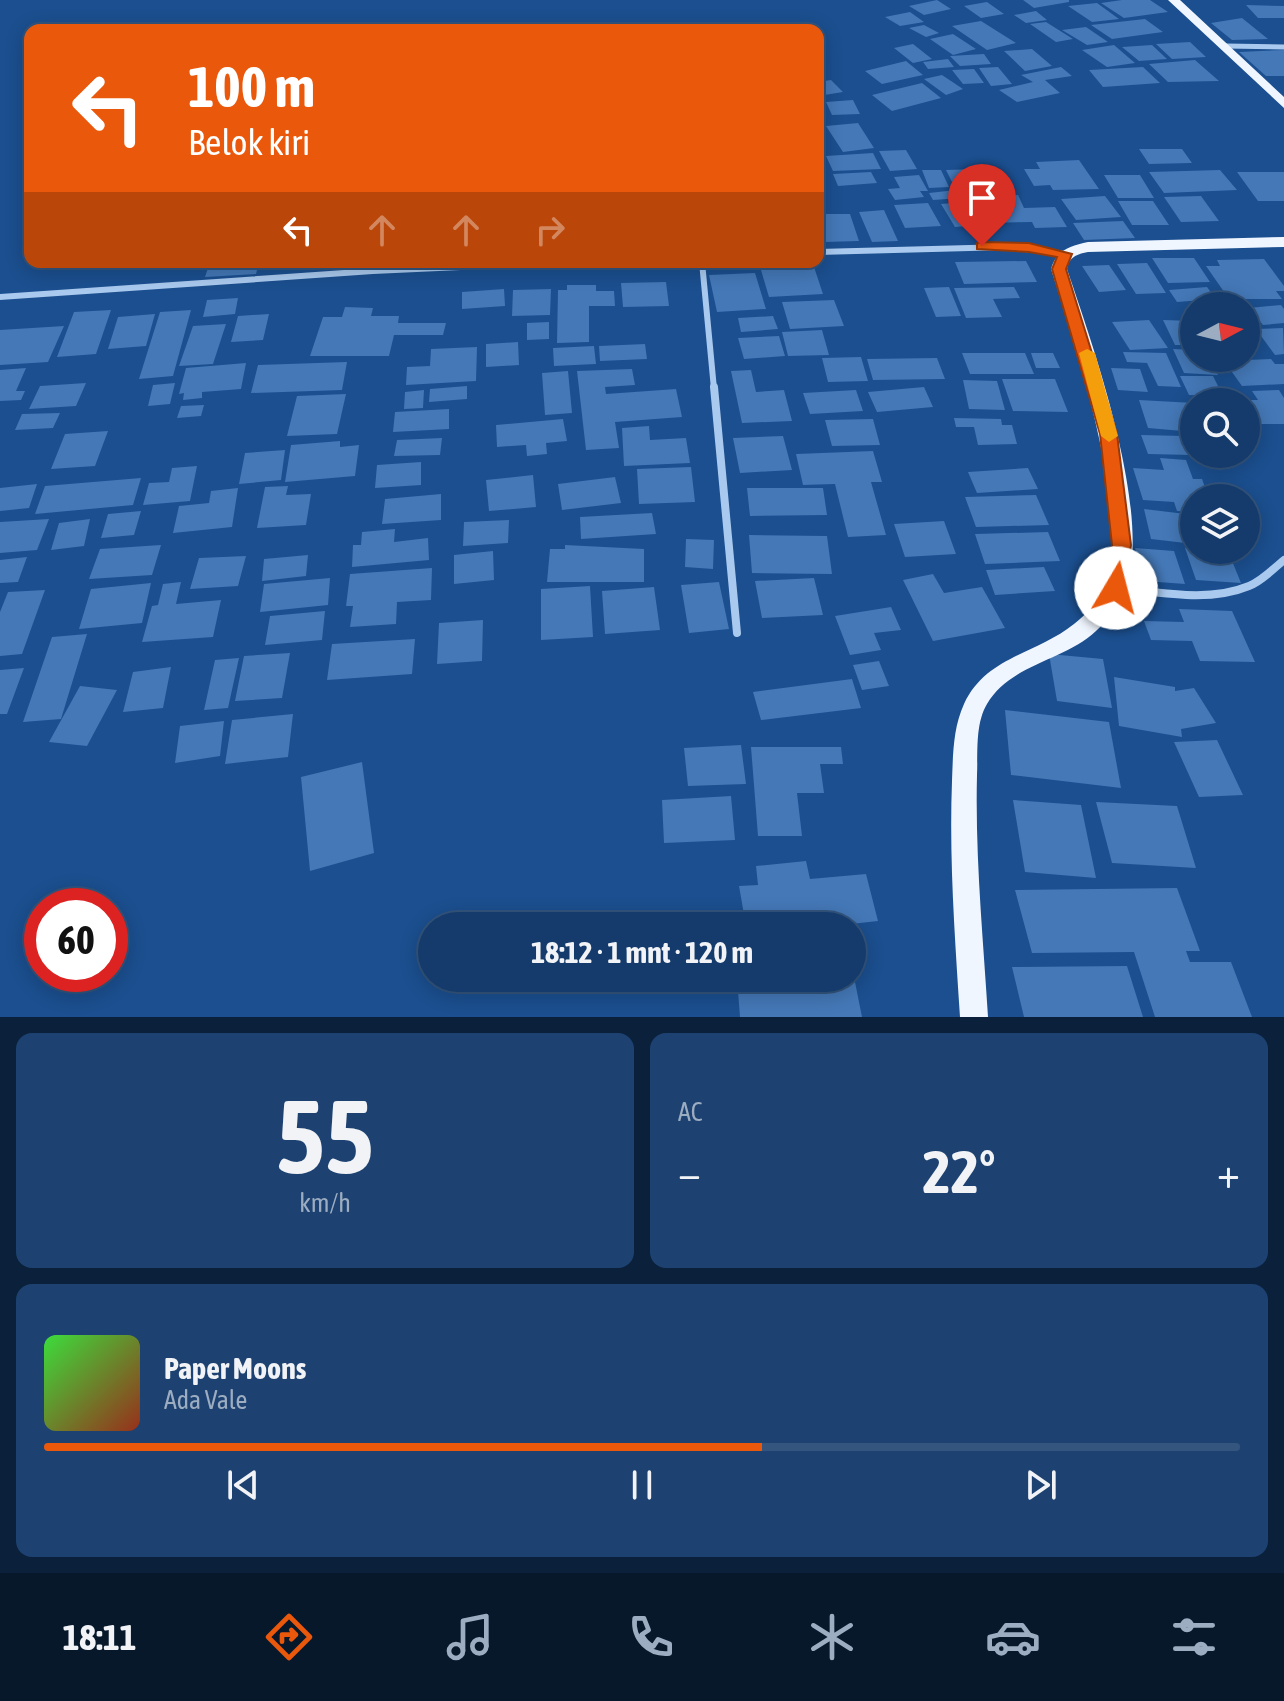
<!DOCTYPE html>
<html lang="id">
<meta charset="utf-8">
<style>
:root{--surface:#143b6b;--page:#1d4271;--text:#f1f3f6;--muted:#9dadc1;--line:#33557e;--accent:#ea580c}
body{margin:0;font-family:"Asap Condensed",sans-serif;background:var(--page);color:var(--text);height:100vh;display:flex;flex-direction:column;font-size:30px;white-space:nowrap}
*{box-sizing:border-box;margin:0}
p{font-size:26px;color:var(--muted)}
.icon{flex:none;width:44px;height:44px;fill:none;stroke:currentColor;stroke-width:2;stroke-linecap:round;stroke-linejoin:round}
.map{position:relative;height:1017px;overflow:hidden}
.details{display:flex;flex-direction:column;gap:16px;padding:16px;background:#0b203b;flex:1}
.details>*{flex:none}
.top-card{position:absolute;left:24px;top:24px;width:800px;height:244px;border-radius:16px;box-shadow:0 4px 20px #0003,0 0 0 2px var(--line);background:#ea580c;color:#fff;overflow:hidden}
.needle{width:52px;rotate:83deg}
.fabs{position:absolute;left:1180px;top:292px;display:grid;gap:16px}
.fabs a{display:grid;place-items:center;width:80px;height:80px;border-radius:50%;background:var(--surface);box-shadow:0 4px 20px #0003,0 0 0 2px var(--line);font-size:40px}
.speed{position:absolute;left:24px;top:888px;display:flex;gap:16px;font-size:40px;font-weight:700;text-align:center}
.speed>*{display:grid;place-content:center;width:104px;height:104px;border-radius:50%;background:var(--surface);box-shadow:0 4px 20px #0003,0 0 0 2px var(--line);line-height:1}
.speed .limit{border:12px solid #d22;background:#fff;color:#111}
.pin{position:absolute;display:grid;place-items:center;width:68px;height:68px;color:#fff;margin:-82px -34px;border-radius:50% 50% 50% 0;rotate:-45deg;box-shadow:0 0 8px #0007}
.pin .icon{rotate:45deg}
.me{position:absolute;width:88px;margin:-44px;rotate:8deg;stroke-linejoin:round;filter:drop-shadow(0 0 6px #0008)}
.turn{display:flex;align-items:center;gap:28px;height:168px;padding:0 32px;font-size:36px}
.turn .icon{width:104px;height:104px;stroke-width:2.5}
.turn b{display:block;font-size:56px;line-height:68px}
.lanes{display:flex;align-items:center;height:76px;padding:0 32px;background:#0003;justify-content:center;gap:40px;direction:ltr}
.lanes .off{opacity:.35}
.big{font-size:60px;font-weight:700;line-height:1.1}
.details .widget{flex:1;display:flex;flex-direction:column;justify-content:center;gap:12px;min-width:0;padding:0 28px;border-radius:16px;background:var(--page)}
.details .dial{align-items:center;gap:0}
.dial b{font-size:104px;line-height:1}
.song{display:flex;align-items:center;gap:24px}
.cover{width:96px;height:96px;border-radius:12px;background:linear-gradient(135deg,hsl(120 70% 55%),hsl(10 70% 35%))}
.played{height:8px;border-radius:4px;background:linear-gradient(90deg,var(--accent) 60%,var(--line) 60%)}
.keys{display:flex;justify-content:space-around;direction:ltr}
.heat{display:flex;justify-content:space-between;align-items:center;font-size:44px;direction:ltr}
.details .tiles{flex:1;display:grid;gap:16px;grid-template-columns:1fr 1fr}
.widget:last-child{grid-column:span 2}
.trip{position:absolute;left:418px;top:912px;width:448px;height:80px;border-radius:40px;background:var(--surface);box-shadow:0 4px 20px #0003,0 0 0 2px var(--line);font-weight:700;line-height:80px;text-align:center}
.tabs{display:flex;height:128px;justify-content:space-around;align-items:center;background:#08182b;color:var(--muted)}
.tabs .icon{width:56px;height:56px}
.tabs .active{color:var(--accent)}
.tabs b{font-size:36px;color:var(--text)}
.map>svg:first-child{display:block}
.building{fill:#4478b7}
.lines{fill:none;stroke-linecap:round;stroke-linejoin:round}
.minor-far2{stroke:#a9c9ee;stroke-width:5}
.minor-far1{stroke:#a9c9ee;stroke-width:6}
.minor{stroke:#a9c9ee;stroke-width:8}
.tertiary{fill:#a9c9ee;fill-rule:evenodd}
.primary{fill:#f0f6ff;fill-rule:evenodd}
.route{fill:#ea580c;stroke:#983908;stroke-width:2}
.slow{fill:#f59e0b}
</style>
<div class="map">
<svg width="1284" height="1017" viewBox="0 0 1284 1017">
<rect width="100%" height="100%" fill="#1b4f8f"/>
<path class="building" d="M937,0L951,9L924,15L909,6Z
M1023,0H1069V2L1034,8Z
M1122,0H1150L1168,12L1124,18L1101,3Z
M987,2L1004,14L981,18L964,6Z
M1097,3L1119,19L1092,22L1068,6Z
M1246,5L1284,6V18H1258Z
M1036,11L1047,20L1026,23L1014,15Z
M910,12L924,22L900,26L885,17Z
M1242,18L1268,39L1232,40L1211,23Z
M1145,19L1163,32L1112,39L1091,25Z
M981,21L1016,43L987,50L952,26Z
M1046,22L1073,39L1056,42L1030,24Z
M924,25L939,33L926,37L909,28Z
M1086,27L1108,42L1087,45L1062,30Z
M953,34L976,49L953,55L930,39Z
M1190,42L1206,57L1172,59L1156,44Z
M913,44L932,59L913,63L894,48Z
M1114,45L1135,63L1107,67L1082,50Z
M1152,45L1167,59L1139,61L1122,47Z
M1032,49L1052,66L1025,71L1004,51Z
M1284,50V76H1266L1239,52Z
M984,54L991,64L960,66L950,56Z
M948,59L954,67L928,69L923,62Z
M1195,60L1219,81L1168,82L1149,64Z
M906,61L923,75L882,84L865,71Z
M998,67L1012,84L991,86L979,68Z
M1061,67L1072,76L1045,80L1060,93L1017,102L999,90L1033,82L1021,75Z
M1143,67L1160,83L1103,87L1089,70Z
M974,69L984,83L963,84L952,70Z
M942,75L963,89L946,95L924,79Z
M831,80L843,92L818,96V82Z
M922,83L941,98L892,111L872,95Z
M853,100L860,114L832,115L826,102Z
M858,123L874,148L843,152L826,126Z
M1139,149H1182L1192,163L1149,164Z
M906,150L917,169L890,171L879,151Z
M873,153L881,169L833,171L826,156Z
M1079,160L1099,189L1053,190L1050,185L1034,186L1024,169H1040L1036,162Z
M978,169L987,186H954L946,170Z
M922,170H941L949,187L929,188Z
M1220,170L1237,190L1164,193L1149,172Z
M871,172L877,183L838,186L833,174Z
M1237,172H1284V201H1258Z
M919,175L928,191H920L924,197L895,200L888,189L900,188L894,177Z
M1104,175H1140L1154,198H1118Z
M956,190L961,198L933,200L929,193Z
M1018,195L1024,208L1055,207L1067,227L1035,228L1032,222L981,223L970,201H978L975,197Z
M1105,196L1121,217L1076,220L1061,199Z
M1201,196L1219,221L1181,222L1164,197Z
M1118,201H1153L1169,225H1132Z
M965,202L980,225L955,227L941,204Z
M928,203L941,226L905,228L894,205Z
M884,210L898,241L872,242L859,212Z
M818,214H850L859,241L825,242Z
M1123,221L1135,238L1084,240L1073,223Z
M1152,258H1194L1210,282L1168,283Z
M1264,259L1284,286V291H1276L1282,299H1229L1206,266H1220L1217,260Z
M1026,261L1037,282L964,284L955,262Z
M210,262H259L256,274L205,277Z
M314,262H349V263L317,270Z
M1147,263L1166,293L1136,294L1117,264Z
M1109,265L1126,290L1099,292L1082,266Z
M814,267L823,294L769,297L761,270Z
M755,273L766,309L717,312L709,275Z
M666,282L669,306L623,307L621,283Z
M567,285H596V291H614L615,306H589V342L557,343L558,290H567Z
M949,287L961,316L936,317L924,288Z
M1014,287L1020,298L993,299L1002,317L966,318L954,288Z
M1207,287L1216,299L1177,302L1169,290Z
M504,289L505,306L462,309V292Z
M551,289L550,315L512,316L513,290Z
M238,298L235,314L203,317L207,300Z
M834,300L844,326L790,329L782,302Z
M1281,305L1284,309V323L1263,325L1249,308Z
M345,307L373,308L371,316H399L398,323H446L443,335H394L389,356H310L323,317H342Z
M111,310L96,354L57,357L74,312Z
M191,310L173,376L139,379L160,312Z
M155,314L146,346L108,349L118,317Z
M269,314L263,340L231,342L238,316Z
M773,316L778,329L741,332L738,318Z
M1149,320L1168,348L1130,350L1112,322Z
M1163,320L1194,321V345H1175Z
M549,322V339L527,340V323Z
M226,324L213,364L179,366L193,326Z
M64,326L48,362L0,365V330Z
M1283,328L1284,354L1275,355L1256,329Z
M822,330L829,355L788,356L782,332Z
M779,336L785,356L744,359L738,338Z
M518,342L519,365L486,367V344Z
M645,344L647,359L600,361L599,346Z
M594,346L596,364L554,366L553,348Z
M477,347L476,381L406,385L407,367L430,366L431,349Z
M1173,349L1194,350V358H1211L1218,375L1184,373Z
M1123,352L1166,353L1181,387L1158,386L1147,363L1127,362Z
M962,353H1025L1034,374H970Z
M1031,353H1053L1060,368H1036Z
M861,357L868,381L828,382L822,358Z
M937,358L945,379L873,380L867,359Z
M1271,359L1275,364H1284V384L1242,386L1224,361Z
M347,362L342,390L251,393L258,365Z
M246,363L241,389L202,392V398L183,400L184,393L179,394L186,368Z
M26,368L16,391H25L21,400L0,401V370Z
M1111,368L1140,369L1148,392L1118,390Z
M632,369L635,385L605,387L606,394L676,389L682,417L615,422L619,448L586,450L577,371Z
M751,370L756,392L784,390L792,421L742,423L731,371Z
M568,371L572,413L545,415L542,373Z
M1180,376H1213L1223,396L1189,395Z
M1002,379H1055L1068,412L1013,411Z
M963,380L997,381L1005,410L969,409Z
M86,383L76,406L29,409L40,386Z
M175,383L170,404L148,406L153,385Z
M467,386V399L429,402L430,389Z
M924,387L933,407L877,412L868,392Z
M424,390L423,408L404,409L405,392Z
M856,390L863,411L810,414L803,393Z
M1279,390L1284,398V424H1257L1246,407V400H1258L1252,391Z
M346,394L337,434L287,436L297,396Z
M1139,400L1194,403V432L1148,428Z
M204,405L201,416L177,418L181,406Z
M449,409V429L393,432L395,412Z
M60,413L53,428L15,430L22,414Z
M954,418L1001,419L1002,425H1012L1017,444L978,445L974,427H956Z
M563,419L567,441L546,443L547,454L527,456L526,445L497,447L496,425Z
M873,419L880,445L832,446L825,420Z
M649,426L650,440L686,438L690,463L624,466L622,428Z
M108,431L95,466L51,469L65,434Z
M1141,435L1184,436L1192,455L1148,454Z
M783,436L792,470L740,473L733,438Z
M442,438L440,455L394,456L397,440Z
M340,441V447L359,445L355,476L285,482L291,445Z
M285,450L281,480L239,484L245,453Z
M873,451L882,482H871L886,535L848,537L835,484L803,485L796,454Z
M1160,458L1186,460L1193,479H1202L1207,493L1198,492L1200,498H1194V512L1177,511L1174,502L1143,500L1133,468L1164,470Z
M421,462V485L375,488L377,465Z
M197,466L190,501L143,505L149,483L169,482L172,468Z
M691,467L695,502L639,504L637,469Z
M1028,468L1038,489L977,493L968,472Z
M533,475L536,507L489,511L486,480Z
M615,477L621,503L562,510L558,484Z
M141,478L133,505L35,514L45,486Z
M37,484L29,508L0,511V488Z
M288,486L286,495L311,494L306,525L257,528L265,487Z
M238,488L232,527L173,533L179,506L209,503L211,491Z
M747,488H823L827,515L750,516Z
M441,494V520L382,524L385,499Z
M1036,495L1049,525L976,527L965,497Z
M1144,509L1194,515V544L1151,539Z
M141,511L134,535L101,538L108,514Z
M652,513L656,534L581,539L580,517Z
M49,519L37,550L0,553V522Z
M90,519L84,546L51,550L59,523Z
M509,520L508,543L463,546L464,522Z
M944,521L956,554L905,557L894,524Z
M395,529L394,542L428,538L429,560L352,567L353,545H361L362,532Z
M1048,532L1060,561L985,564L975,534Z
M749,535L827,536L832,574L752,573Z
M686,539L714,540L713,569L685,567Z
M161,545L152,575L89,579L100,549Z
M565,545L644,549V582H547L550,549H565Z
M1135,548L1174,551L1185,584L1145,581Z
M1185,548L1228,551L1241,583L1196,580Z
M493,551L494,580L454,584V555Z
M308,555L306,576L262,581L264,559Z
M246,556L238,586L190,589L199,558Z
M27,557L18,582L0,583V560Z
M1044,567L1055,591L995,595L986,570Z
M432,568L431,600L397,602L396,624L350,627L353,606H346L350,574Z
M933,574L944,593L982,587L1005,628L933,641L903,580Z
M330,578L328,605L260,612L264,584Z
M814,578L823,615L762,618L755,581Z
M181,582L176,604L221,600L213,637L142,642L152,606L158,605L163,584Z
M719,582L729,629L689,633L681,585Z
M151,583L142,623L79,629L91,589Z
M590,586L593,637L541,640V589Z
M654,587L660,630L605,634L602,591Z
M45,590L22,654L0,656V612L8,592Z
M891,607L901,630L874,633L881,650L850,655L835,616Z
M1179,609L1232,611L1255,662L1200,661L1192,641L1151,640L1144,621L1184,622Z
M325,611L322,640L265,645L270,616Z
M483,620L482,661L437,664L439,623Z
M87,634L61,719L23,722L52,637Z
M415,639L412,674L327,680L332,644Z
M290,653L282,698L235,701L244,656Z
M1049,654L1103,659L1112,708L1057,701Z
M239,658L228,708L204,710L215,660Z
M879,661L889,686L862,690L853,665Z
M171,667L163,708L123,712L133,672Z
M24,668L7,714H0V670Z
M1114,677L1175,687V691L1194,688L1216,723L1181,729L1182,737L1119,726Z
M852,679L861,708L761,720L753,692Z
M80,686L117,690L87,746L49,742Z
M1005,710L1109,722L1121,788L1011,775Z
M293,714L288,757L225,764L232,720Z
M224,721L220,756L175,763L180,726Z
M1217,740L1243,795L1199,797L1174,742Z
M741,745L746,784L688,786L684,748Z
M751,747H841L843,764H820L824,793H797L802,836H758Z
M362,762L374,853L310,871L301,777Z
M731,796L735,840L664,843L662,800Z
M1013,800L1081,805L1096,878L1025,872Z
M1096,802L1177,806L1196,868L1112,863Z
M806,861L810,879L866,874L878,921L833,926H746L739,886L758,885L756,866Z
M1177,888L1200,951H1186L1190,962H1231L1252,1017H1155L1134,952L1032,953L1015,890Z
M1127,966L1143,1017H1024L1012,967Z
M852,967L862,1017H740L737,978H852Z"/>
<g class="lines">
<path class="minor-far2" d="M1226,46L1284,47"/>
<path class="minor-far1" d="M702,262L714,389"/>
<path class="minor" d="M714,387L737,633
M1118,588C1160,592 1208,603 1249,586C1262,581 1273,569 1284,560"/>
<path class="tertiary" d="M1008,244L1065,251L1070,254L1065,257L1008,250L818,255V249Z
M499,262H577L572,265L373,274L0,300V294L373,268Z"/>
<path class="primary" d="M1168,0H1180L1284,97V108Z
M1284,237V247L1088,252C1077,254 1069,257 1067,269C1093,346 1151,509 1127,587C1122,604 1109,619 1096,631C1064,661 1010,664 987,704C975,724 978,753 977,775C975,856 983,936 988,1017H960C955,938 949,860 952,781C953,755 953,728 964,704C986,656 1037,654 1074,624C1085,615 1100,602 1105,588C1132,514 1075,344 1051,269C1056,250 1070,246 1088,242Z"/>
</g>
<path class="route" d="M982,242L1029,243L1072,254L1066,269L1117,434L1131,545L1123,593H1109L1106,588L1112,545L1100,434L1052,269L1057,257L1029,252L977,249V243Z"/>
<path class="slow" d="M1087,349L1095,353L1118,436L1109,442L1101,436L1079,353Z"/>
</svg>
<div class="fabs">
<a><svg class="needle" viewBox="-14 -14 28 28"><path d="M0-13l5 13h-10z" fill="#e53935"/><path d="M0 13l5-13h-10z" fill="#9dadc1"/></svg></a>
<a><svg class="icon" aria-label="search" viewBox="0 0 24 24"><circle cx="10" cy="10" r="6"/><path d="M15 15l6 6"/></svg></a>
<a><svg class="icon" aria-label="layers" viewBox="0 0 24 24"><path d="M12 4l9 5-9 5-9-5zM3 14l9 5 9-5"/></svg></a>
</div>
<div class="speed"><div class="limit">60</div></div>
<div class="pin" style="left:982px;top:246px;background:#d93025"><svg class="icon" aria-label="arrive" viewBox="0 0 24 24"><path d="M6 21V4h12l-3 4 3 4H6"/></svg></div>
<svg class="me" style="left:1116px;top:588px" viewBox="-20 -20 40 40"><circle r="19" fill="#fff"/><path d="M0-13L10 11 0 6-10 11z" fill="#ea580c"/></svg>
<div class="trip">18:12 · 1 mnt · 120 m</div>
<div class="top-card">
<div class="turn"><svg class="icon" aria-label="left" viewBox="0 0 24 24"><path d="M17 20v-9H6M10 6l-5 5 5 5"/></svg><div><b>100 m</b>Belok kiri</div></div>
<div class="lanes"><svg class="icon" aria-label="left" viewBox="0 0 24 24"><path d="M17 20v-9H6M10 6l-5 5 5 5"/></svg><svg class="icon off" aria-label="ahead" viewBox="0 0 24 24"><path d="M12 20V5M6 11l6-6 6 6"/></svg><svg class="icon off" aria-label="ahead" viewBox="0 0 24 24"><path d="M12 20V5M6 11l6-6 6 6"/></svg><svg class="icon off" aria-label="right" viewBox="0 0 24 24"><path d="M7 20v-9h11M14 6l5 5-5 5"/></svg></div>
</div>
</div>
<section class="details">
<div class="tiles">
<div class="widget dial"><b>55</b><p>km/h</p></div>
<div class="widget"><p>AC</p>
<div class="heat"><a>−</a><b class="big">22°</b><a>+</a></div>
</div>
<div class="widget">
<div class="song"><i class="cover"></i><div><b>Paper Moons</b><p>Ada Vale</p></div></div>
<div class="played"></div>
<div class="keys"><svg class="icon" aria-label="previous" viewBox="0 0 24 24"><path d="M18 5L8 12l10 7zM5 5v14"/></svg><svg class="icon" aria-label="pause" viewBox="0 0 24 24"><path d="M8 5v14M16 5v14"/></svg><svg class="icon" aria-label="next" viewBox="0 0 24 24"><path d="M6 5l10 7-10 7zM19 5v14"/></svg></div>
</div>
</div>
</section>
<nav class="tabs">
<b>18:11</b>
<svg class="icon active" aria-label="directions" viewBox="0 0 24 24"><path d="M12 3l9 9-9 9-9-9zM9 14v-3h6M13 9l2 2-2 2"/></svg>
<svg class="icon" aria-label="music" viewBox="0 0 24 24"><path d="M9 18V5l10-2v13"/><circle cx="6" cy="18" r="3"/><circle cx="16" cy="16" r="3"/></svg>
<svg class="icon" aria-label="phone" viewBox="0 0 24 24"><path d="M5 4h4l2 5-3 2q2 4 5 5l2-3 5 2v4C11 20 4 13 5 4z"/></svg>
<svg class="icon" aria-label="climate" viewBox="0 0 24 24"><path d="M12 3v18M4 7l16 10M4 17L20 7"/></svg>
<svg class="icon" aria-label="car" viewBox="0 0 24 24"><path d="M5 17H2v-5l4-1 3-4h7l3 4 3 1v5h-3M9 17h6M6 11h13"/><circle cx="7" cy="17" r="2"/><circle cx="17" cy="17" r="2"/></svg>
<svg class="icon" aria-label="filters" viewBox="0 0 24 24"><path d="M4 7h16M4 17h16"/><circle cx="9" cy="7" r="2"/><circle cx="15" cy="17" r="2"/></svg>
</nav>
